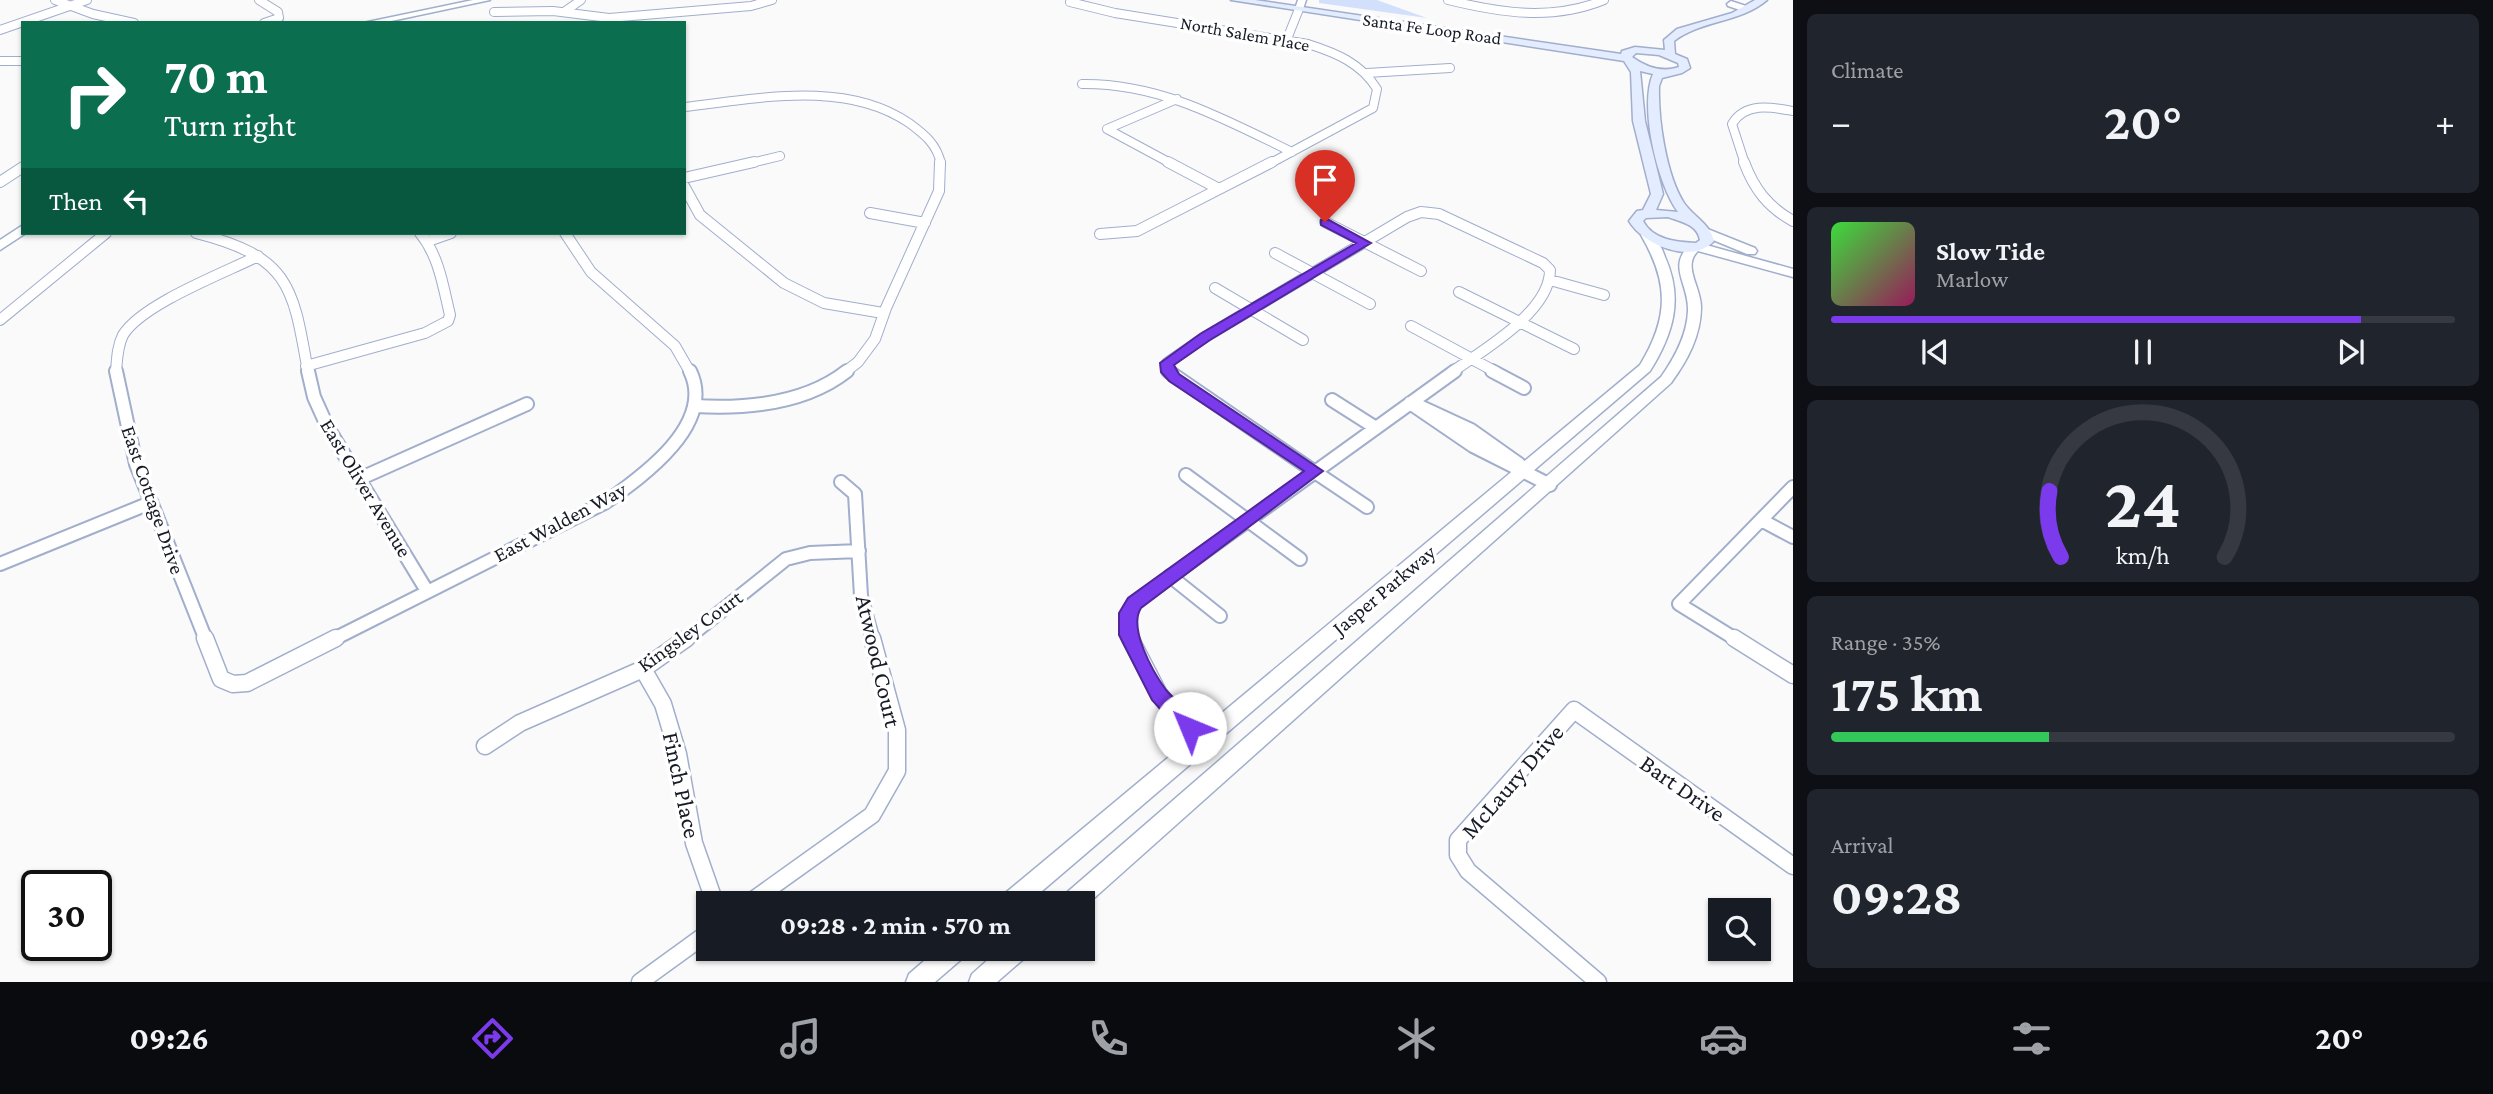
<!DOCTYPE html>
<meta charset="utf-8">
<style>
:root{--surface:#171b24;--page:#20242c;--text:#f1f3f6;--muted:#9ea1a6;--line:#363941;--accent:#7c3aed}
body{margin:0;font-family:"Crimson Pro",serif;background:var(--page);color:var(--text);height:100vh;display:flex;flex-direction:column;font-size:26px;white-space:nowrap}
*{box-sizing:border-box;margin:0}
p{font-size:23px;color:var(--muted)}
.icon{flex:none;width:38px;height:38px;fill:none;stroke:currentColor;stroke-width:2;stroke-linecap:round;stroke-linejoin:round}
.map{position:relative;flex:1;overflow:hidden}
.panel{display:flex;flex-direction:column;gap:14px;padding:14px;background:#0d0f14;width:700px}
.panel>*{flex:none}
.top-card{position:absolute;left:21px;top:21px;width:665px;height:214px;border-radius:0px;box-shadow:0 2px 5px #0004;background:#0b6e4f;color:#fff;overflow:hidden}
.controls{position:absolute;left:1708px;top:898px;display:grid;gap:14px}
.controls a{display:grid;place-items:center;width:63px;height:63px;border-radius:0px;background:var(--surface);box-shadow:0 2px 5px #0004;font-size:35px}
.speed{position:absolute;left:21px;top:870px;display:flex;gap:14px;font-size:35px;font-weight:700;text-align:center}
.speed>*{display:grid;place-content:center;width:91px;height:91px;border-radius:50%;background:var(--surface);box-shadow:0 2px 5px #0004;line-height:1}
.speed .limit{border:4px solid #111;border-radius:10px;background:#fff;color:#111}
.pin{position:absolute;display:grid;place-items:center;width:60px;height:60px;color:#fff;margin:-72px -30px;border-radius:50% 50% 50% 0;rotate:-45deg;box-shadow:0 0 7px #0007}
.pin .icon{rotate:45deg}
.me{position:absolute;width:77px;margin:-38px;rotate:315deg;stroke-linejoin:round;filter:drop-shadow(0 0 5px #0008)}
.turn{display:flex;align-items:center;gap:24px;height:147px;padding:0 28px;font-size:32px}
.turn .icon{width:91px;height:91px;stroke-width:2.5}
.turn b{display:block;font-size:49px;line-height:60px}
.then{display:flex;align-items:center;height:66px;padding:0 28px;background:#0003;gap:14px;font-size:26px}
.big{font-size:52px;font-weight:700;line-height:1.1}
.panel .card{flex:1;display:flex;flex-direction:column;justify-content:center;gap:10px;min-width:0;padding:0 24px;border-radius:10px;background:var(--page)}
.panel .dial{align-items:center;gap:0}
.dial svg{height:182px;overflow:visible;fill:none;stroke:var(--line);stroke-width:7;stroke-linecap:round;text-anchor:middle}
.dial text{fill:var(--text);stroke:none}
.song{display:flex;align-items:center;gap:21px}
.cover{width:84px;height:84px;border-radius:10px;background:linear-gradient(135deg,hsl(120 70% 55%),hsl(330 70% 35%))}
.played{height:7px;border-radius:4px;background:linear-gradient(90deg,var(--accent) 85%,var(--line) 85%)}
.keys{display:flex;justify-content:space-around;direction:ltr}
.heat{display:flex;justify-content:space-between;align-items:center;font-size:38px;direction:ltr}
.charge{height:10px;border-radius:5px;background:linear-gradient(90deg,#34c759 35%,var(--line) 0)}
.trip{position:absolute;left:696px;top:891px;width:399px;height:70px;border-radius:0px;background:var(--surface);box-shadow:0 2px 5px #0004;font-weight:700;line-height:70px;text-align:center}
.menu{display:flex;height:112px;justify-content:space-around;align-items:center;background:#090b0e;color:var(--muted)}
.menu .icon{width:49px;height:49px}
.menu .active{color:var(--accent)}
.menu b{font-size:32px;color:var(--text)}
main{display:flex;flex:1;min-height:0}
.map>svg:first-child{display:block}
.green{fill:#d3e0fc}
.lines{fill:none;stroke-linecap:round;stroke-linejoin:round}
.minor-far3-casing{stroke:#a1aecc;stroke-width:10}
.minor-far2-casing{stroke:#a1aecc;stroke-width:12}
.minor-far1-casing{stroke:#a1aecc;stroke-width:16}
.minor-casing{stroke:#a1aecc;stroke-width:19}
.tertiary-casing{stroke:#a1aecc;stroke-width:3}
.secondary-casing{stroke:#a1aecc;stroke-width:3}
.minor-far3{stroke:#fff;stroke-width:8}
.minor-far2{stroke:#fff;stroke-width:10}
.minor-far1{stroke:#fff;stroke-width:12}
.minor{stroke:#fff;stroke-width:16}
.tertiary{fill:#fff;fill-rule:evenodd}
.secondary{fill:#e4ecff;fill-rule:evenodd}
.route{fill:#7c3aed;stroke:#51269a;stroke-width:2}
.labels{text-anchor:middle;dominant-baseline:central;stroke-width:7;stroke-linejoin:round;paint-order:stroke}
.far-street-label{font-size:18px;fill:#161b26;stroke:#fff}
.street-label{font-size:21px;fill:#161b26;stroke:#fff}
.near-street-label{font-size:24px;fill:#161b26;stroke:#fff}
</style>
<main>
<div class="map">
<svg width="1793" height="982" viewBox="0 0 1793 982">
<rect width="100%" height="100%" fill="#fafafa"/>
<path class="green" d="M1319,0H1377L1427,18L1319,3Z"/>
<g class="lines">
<defs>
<path id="minor-far3" d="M55,0L93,14L134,23
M259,0L278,12L279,18L264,23
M1448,0C1501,13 1552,21 1604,0
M1070,2L1115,13L1308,44C1336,53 1361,63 1377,89L1373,108L1269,164
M494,12L553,11L609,18L751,6L772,0
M564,12L581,0
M0,30L87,0
M1287,39L1299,9
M0,61H23
M1367,73L1450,68
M1082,84C1160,83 1224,119 1292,152
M684,107C756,99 845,79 909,123C924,134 937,144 941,164
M1107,129L1172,164
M1107,129L1177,99
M747,164L780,156
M1745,164L1732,124C1745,102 1771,107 1793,111"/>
<path id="minor-far2" d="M1168,162L1219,189
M1744,162C1754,189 1768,207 1793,221
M684,178L754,162
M0,182L23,167
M684,186L700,215L784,283L824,303L883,313
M870,213L925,223
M1325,222L1421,271
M196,233C290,257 293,286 308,372
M565,233L591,272L675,346L690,372
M1100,234L1137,231L1272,162
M428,241L451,233
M1275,253L1370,304
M1550,280L1604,295
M1215,288L1303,340
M1459,292L1574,349
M0,320L106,233
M1411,326L1496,372
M306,366L425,333L448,321L450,315C443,286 439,256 420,233
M116,372C117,360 117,347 123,335C142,304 224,273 258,256
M845,372L858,362L875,339L886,308L939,191L940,162
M1168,372L1167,363L1205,337L1407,217L1421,212L1439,214L1543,263L1550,270C1550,312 1483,350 1452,372"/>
<path id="minor-far1" d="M116,371L136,464L206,640
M308,371L314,397L328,428L427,591
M1168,371L1315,472
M1492,371L1524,388
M1332,400L1376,428
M1410,403L1473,446L1550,485
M1417,405L1471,430L1519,464
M695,406C746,409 805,404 847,371
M1315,472L1367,507
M1315,472L1455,371
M1186,475L1300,559
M359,479L527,404
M841,482L855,494L861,596L873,640
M1763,521L1793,537
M0,564L150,503
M1170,576L1220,616
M332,640L606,502C643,476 716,424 690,371
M685,640L786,559L810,553L859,551
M1131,640L1128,613L1134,603L1315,472
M1737,640L1679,604L1793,487"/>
<path id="minor" d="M205,638L221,679L233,684L247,683L336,638
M1130,638L1159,694L1175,714L1205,741
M1734,638L1793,675
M643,669L663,704L678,754L694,843L715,903
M485,746L520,723L643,669L687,638
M749,903L872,815L897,771V730L872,638
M640,982L709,932
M1598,982L1468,871L1458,855V840L1574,710L1793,866"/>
<path id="tertiary" d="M473,0H490L382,23H363Z
M1298,0H1306L1303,9L1299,12L1295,9Z
M1731,1L1749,7L1750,9L1746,12L1728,6L1727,4Z
M23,225V233H26L0,250V240Z
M1705,228L1755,248L1757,251L1755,254H1747L1701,235V229Z
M1647,231C1656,235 1662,248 1665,257C1684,299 1673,334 1650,371L1028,903H1000L1003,895L1640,365C1669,317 1669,283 1641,235Z
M1699,243L1793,269V277L1698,251C1682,266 1701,287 1701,307C1701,336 1687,361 1671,383L1083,908V903H1061L1064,895L1661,377C1675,357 1687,335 1688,311C1689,283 1666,266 1691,244Z
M939,948H968L965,956L935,982H906L909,974Z
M1001,948H1030L1027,956L997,982H969L972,974Z"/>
<path id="secondary" d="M1231,0H1255L1621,54L1622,51L1635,47L1665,50L1664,40L1677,29L1732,13L1755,0H1767C1740,23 1701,20 1674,41L1675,54L1687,59L1690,68L1682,73L1662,78L1659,86C1658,119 1666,175 1684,203C1694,217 1710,224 1714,241C1692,265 1643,245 1629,221L1637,211L1643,210L1651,194L1633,121L1631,72L1624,61ZM1636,53L1659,55L1678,63L1679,67C1662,73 1646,67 1632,57ZM1640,71L1653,74C1639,106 1657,184 1678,212L1656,210L1663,194L1645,121ZM1668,217C1681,222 1697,224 1700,240L1696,243C1676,242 1653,240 1643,221L1646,218Z"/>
</defs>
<use href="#minor-far3" class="minor-far3-casing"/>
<use href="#minor-far2" class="minor-far2-casing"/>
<use href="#minor-far1" class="minor-far1-casing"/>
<use href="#minor" class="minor-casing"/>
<use href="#tertiary" class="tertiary-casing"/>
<use href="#secondary" class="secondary-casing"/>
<use href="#minor-far3" class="minor-far3"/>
<use href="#minor-far2" class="minor-far2"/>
<use href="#minor-far1" class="minor-far1"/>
<use href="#minor" class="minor"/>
<use href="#tertiary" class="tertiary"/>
<use href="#secondary" class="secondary"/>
</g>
<path class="route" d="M1321,220H1329L1371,243L1210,340L1174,365L1179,374L1323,471L1141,608C1128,628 1153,672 1166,690C1177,703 1193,712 1200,728L1197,734L1190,736L1183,734L1152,700L1119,635V613L1128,598L1304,471L1169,381L1161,372L1160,363L1200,334L1356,243L1321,225Z"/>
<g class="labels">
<g class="far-street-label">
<text transform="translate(1432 29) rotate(8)">Santa Fe Loop Road</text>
<text transform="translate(1245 34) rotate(10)">North Salem Place</text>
</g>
<g class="street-label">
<text transform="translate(366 488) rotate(59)">East Oliver Avenue</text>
<text transform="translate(153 500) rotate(71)">East Cottage Drive</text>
<text transform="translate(560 522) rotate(-28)">East Walden Way</text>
<text transform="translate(1384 590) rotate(-40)">Jasper Parkway</text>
<text transform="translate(690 631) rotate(-36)">Kingsley Court</text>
</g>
<g class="near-street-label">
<text transform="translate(879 661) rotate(77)">Atwood Court</text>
<text transform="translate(1512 781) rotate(-49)">McLaury Drive</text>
<text transform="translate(682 785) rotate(78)">Finch Place</text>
<text transform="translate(1683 788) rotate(35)">Bart Drive</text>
</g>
</g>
</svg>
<div class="controls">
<a><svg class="icon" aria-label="search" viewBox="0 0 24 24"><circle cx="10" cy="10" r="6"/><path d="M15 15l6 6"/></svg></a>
</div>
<div class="speed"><div class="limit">30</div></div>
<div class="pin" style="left:1325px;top:222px;background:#d93025"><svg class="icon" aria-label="arrive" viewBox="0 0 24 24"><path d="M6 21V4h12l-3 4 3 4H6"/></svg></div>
<svg class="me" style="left:1190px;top:728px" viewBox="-20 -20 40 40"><circle r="19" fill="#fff"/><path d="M0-13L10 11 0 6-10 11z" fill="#7c3aed"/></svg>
<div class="trip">09:28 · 2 min · 570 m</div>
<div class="top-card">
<div class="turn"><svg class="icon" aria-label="right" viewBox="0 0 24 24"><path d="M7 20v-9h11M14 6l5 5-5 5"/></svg><div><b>70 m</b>Turn right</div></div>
<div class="then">Then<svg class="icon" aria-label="left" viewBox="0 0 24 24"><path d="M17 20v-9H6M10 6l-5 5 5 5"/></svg></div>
</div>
</div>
<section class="panel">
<div class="card"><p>Climate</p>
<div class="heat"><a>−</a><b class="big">20°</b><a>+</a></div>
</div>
<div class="card">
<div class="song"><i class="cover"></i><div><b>Slow Tide</b><p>Marlow</p></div></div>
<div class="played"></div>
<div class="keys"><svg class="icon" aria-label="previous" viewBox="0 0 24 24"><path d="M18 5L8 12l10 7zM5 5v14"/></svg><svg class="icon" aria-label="pause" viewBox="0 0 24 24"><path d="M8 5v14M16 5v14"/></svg><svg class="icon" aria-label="next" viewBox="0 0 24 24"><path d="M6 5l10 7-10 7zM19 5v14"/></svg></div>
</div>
<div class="card dial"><svg viewBox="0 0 100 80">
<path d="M14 69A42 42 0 1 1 86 69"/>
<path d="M14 69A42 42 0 0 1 9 40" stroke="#7c3aed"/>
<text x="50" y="56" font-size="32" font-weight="700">24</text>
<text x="50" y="72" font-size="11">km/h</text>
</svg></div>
<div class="card"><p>Range · 35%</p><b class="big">175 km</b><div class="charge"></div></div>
<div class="card"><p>Arrival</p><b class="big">09:28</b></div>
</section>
</main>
<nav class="menu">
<b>09:26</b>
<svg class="icon active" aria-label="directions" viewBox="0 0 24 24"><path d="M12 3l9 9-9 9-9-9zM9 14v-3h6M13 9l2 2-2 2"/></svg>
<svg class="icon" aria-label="music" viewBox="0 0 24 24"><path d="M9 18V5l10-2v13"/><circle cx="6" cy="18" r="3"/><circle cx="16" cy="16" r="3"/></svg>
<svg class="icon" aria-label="phone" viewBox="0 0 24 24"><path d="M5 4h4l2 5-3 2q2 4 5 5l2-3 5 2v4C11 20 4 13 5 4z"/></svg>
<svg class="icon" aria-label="climate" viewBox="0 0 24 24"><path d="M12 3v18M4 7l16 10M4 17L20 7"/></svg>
<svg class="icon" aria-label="car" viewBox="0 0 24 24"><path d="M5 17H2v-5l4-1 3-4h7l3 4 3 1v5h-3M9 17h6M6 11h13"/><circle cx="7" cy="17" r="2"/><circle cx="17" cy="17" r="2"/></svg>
<svg class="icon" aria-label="filters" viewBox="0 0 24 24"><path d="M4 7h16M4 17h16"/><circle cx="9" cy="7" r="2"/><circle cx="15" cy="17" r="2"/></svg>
<b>20°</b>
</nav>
